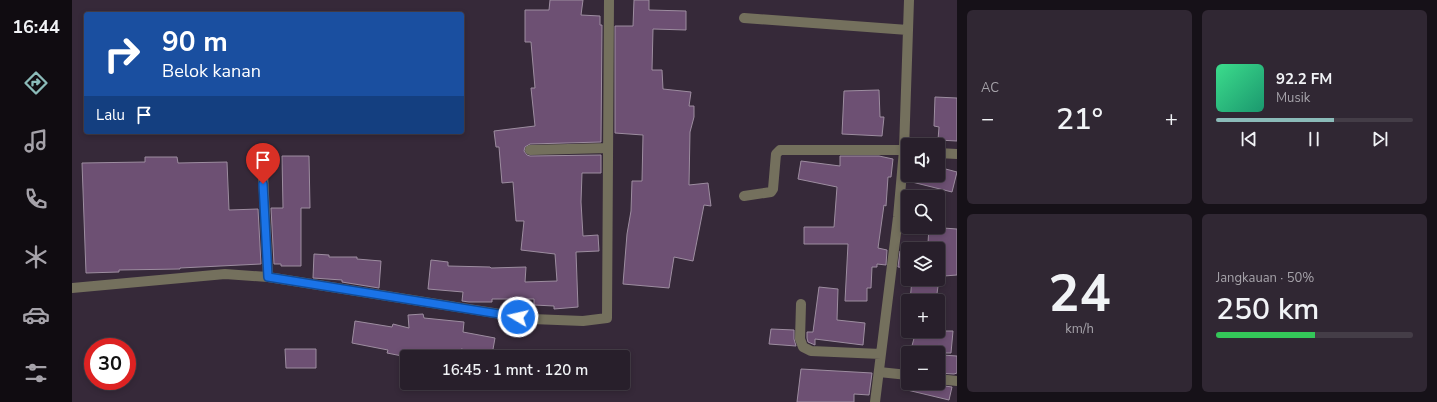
<!DOCTYPE html>
<html lang="id">
<meta charset="utf-8">
<style>
:root{--surface:#281f2b;--page:#302733;--text:#f1f3f6;--muted:#a5a2a9;--line:#443d47;--accent:#8bbbb9}
body{margin:0;font-family:"Nunito Sans",sans-serif;background:var(--page);color:var(--text);height:100vh;display:flex;flex-direction:column;font-size:15px;white-space:nowrap}
*{box-sizing:border-box;margin:0}
p{font-size:13px;color:var(--muted)}
.icon{flex:none;width:22px;height:22px;fill:none;stroke:currentColor;stroke-width:2;stroke-linecap:round;stroke-linejoin:round}
.map{position:relative;flex:1;overflow:hidden}
.details{display:flex;flex-direction:column;gap:10px;padding:10px;background:#161118;width:480px}
.details>*{flex:none}
.banner{position:absolute;left:12px;top:12px;width:380px;height:122px;border-radius:4px;box-shadow:0 2px 6px #0003,0 0 0 1px var(--line);background:#1a4fa0;color:#fff;overflow:hidden}
.tools{position:absolute;left:829px;top:138px;display:grid;gap:8px}
.tools a{display:grid;place-items:center;width:44px;height:44px;border-radius:4px;background:var(--surface);box-shadow:0 2px 6px #0003,0 0 0 1px var(--line);font-size:20px}
.speed{position:absolute;left:12px;top:338px;display:flex;gap:8px;font-size:20px;font-weight:700;text-align:center}
.speed>*{display:grid;place-content:center;width:52px;height:52px;border-radius:50%;background:var(--surface);box-shadow:0 2px 6px #0003,0 0 0 1px var(--line);line-height:1}
.speed .limit{border:6px solid #d22;background:#fff;color:#111}
.pin{position:absolute;display:grid;place-items:center;width:34px;height:34px;color:#fff;margin:-41px -17px;border-radius:50% 50% 50% 0;rotate:-45deg;box-shadow:0 0 4px #0007}
.pin .icon{rotate:45deg}
.me{position:absolute;width:44px;margin:-22px;rotate:279deg;stroke-linejoin:round;filter:drop-shadow(0 0 3px #0008)}
.turn{display:flex;align-items:center;gap:14px;height:84px;padding:0 12px;font-size:18px}
.turn .icon{width:52px;height:52px;stroke-width:2.5}
.turn b{display:block;font-size:28px;line-height:34px}
.then{display:flex;align-items:center;height:38px;padding:0 12px;background:#0003;gap:8px;font-size:15px}
.big{font-size:30px;font-weight:600;line-height:1.1}
.details .widget{flex:1;display:flex;flex-direction:column;justify-content:center;gap:6px;min-width:0;padding:0 14px;border-radius:6px;background:var(--page)}
.details .dial{align-items:center;gap:0}
.dial b{font-size:52px;line-height:1}
.song{display:flex;align-items:center;gap:12px}
.cover{width:48px;height:48px;border-radius:6px;background:linear-gradient(135deg,hsl(150 70% 55%),hsl(160 70% 35%))}
.played{height:4px;border-radius:2px;background:linear-gradient(90deg,var(--accent) 60%,var(--line) 60%)}
.keys{display:flex;justify-content:space-around;direction:ltr}
.heat{display:flex;justify-content:space-between;align-items:center;font-size:22px;direction:ltr}
.charge{height:6px;border-radius:3px;background:linear-gradient(90deg,#34c759 50%,var(--line) 0)}
.details .tiles{flex:1;display:grid;gap:10px;grid-template-columns:repeat(2,1fr)}
.trip{position:absolute;left:328px;top:350px;width:230px;height:40px;border-radius:4px;background:var(--surface);box-shadow:0 2px 6px #0003,0 0 0 1px var(--line);font-weight:600;line-height:40px;text-align:center}
main{display:flex;flex:1;min-height:0}
.menu{display:flex;flex-direction:column;width:72px;justify-content:space-around;align-items:center;background:#100c11;color:var(--muted)}
.menu .icon{width:28px;height:28px}
.menu .on{color:var(--accent)}
.menu b{font-size:18px;color:var(--text)}
.map>svg:first-child{display:block}
.building{fill:#6d5073;stroke:#9d8da0}
.lines{fill:none;stroke-linecap:round;stroke-linejoin:round}
.street{stroke:#74705d;stroke-width:10}
.route-casing{stroke:#114b97;stroke-width:10}
.route{stroke:#1a73e8;stroke-width:7}
</style>
<main>
<nav class="menu">
<b>16:44</b>
<svg class="icon on" aria-label="directions" viewBox="0 0 24 24"><path d="M12 3l9 9-9 9-9-9zM9 14v-3h6M13 9l2 2-2 2"/></svg>
<svg class="icon" aria-label="music" viewBox="0 0 24 24"><path d="M9 18V5l10-2v13"/><circle cx="6" cy="18" r="3"/><circle cx="16" cy="16" r="3"/></svg>
<svg class="icon" aria-label="phone" viewBox="0 0 24 24"><path d="M5 4h4l2 5-3 2q2 4 5 5l2-3 5 2v4C11 20 4 13 5 4z"/></svg>
<svg class="icon" aria-label="climate" viewBox="0 0 24 24"><path d="M12 3v18M4 7l16 10M4 17L20 7"/></svg>
<svg class="icon" aria-label="car" viewBox="0 0 24 24"><path d="M5 17H2v-5l4-1 3-4h7l3 4 3 1v5h-3M9 17h6M6 11h13"/><circle cx="7" cy="17" r="2"/><circle cx="17" cy="17" r="2"/></svg>
<svg class="icon" aria-label="filters" viewBox="0 0 24 24"><path d="M4 7h16M4 17h16"/><circle cx="9" cy="7" r="2"/><circle cx="15" cy="17" r="2"/></svg>
</nav>
<div class="map">
<svg width="885" height="402" viewBox="0 0 885 402">
<rect width="100%" height="100%" fill="#362939"/>
<path class="building" d="M478,0H511L509,15L528,16V25H530L529,142L458,144L453,147L452,151L455,155L458,156L529,155V173H510L509,202L511,236L526,235L527,251L504,252L506,307L482,309V306L462,305V299H420V302H397L390,301L391,292L356,289L359,260L376,262V266L418,267L419,268L454,267L453,282L485,281L483,254L449,250L452,221H444L441,182L430,183L427,147H424L422,131L463,126L459,88H463L459,42H453V10H477Z
M562,0H577V10L614,11V30L581,29L580,70H590L591,89L619,92L617,106H622V117L618,132L617,185L636,183L639,206L632,205L621,261L602,257L597,288L551,284L555,234L559,211L560,181H570L571,135L543,133V26H561Z
M807,90L808,117H812L810,136L770,134L772,91Z
M863,97L885,98V141L866,140L867,127L862,126Z
M210,156H237L238,208H229V266H209V264H202L199,208H211Z
M768,156H807L821,159L819,177H816L814,206L812,205L806,248L815,250L814,265L805,264V267H800L799,288H795V301H773L776,244H732V227H762L765,187L726,179L729,161L768,166Z
M73,157H105L106,163L155,162L157,210L186,209L189,264L108,268V269L47,270V272L14,273L10,163L73,162Z
M866,167L885,172L880,192L836,181V175H866Z
M857,227L885,229V275L872,276L871,244L856,243Z
M828,251L836,252V268L826,267Z
M242,254L257,255V257H285V259L309,261L307,288L270,282V280L241,278Z
M840,279H867L864,301H838Z
M747,287L766,289L765,320L793,323L791,345L743,339V345L736,342L735,338V332H741Z
M351,314L352,318L392,322L391,332L423,338L420,355L389,349V357H335L315,353L316,350L280,343L283,321L320,327L321,324L337,328L336,315Z
M699,329L722,330V339L724,346L697,344Z
M844,331H881L879,353H838Z
M213,349H244V368H214Z
M870,355L885,356V373L882,374L866,373Z
M729,369L800,373L797,395L782,394V402H725Z
M832,383H861L865,385L880,387L877,400L831,389Z"/>
<g class="lines">
<path class="street" d="M672,18L836,30
M458,150L536,148
M836,150H832L837,0
M190,153L196,277
M866,153L885,154
M672,196L699,192L701,189L704,154L708,150H832L826,217L803,402
M0,288L153,274L196,277L460,319L511,321L535,318L537,0
M729,304L728,339L731,347L739,351L809,354
M807,372L836,375
M866,379L885,381"/>
</g>
<g class="lines">
<defs>
<path id="route" d="M191,184L196,277L446,317"/>
</defs>
<use href="#route" class="route-casing"/>
<use href="#route" class="route"/>
</g>
</svg>
<div class="tools">
<a><svg class="icon" aria-label="sound" viewBox="0 0 24 24"><path d="M4 9h4l5-4v14l-5-4H4zM17 9q2 3 0 6"/></svg></a>
<a><svg class="icon" aria-label="search" viewBox="0 0 24 24"><circle cx="10" cy="10" r="6"/><path d="M15 15l6 6"/></svg></a>
<a><svg class="icon" aria-label="layers" viewBox="0 0 24 24"><path d="M12 4l9 5-9 5-9-5zM3 14l9 5 9-5"/></svg></a>
<a>+</a>
<a>−</a>
</div>
<div class="speed"><div class="limit">30</div></div>
<div class="pin" style="left:191px;top:184px;background:#d93025"><svg class="icon" aria-label="arrive" viewBox="0 0 24 24"><path d="M6 21V4h12l-3 4 3 4H6"/></svg></div>
<svg class="me" style="left:446px;top:317px" viewBox="-20 -20 40 40"><circle r="17" fill="#1a73e8" stroke="#fff" stroke-width="3"/><path d="M0-11L8 9 0 5-8 9z" fill="#fff"/></svg>
<div class="trip">16:45 · 1 mnt · 120 m</div>
<div class="banner">
<div class="turn"><svg class="icon" aria-label="right" viewBox="0 0 24 24"><path d="M7 20v-9h11M14 6l5 5-5 5"/></svg><div><b>90 m</b>Belok kanan</div></div>
<div class="then">Lalu<svg class="icon" aria-label="arrive" viewBox="0 0 24 24"><path d="M6 21V4h12l-3 4 3 4H6"/></svg></div>
</div>
</div>
<section class="details">
<div class="tiles">
<div class="widget"><p>AC</p>
<div class="heat"><a>−</a><b class="big">21°</b><a>+</a></div>
</div>
<div class="widget">
<div class="song"><i class="cover"></i><div><b>92.2 FM</b><p>Musik</p></div></div>
<div class="played"></div>
<div class="keys"><svg class="icon" aria-label="previous" viewBox="0 0 24 24"><path d="M18 5L8 12l10 7zM5 5v14"/></svg><svg class="icon" aria-label="pause" viewBox="0 0 24 24"><path d="M8 5v14M16 5v14"/></svg><svg class="icon" aria-label="next" viewBox="0 0 24 24"><path d="M6 5l10 7-10 7zM19 5v14"/></svg></div>
</div>
<div class="widget dial"><b>24</b><p>km/h</p></div>
<div class="widget"><p>Jangkauan · 50%</p><b class="big">250 km</b><div class="charge"></div></div>
</div>
</section>
</main>
